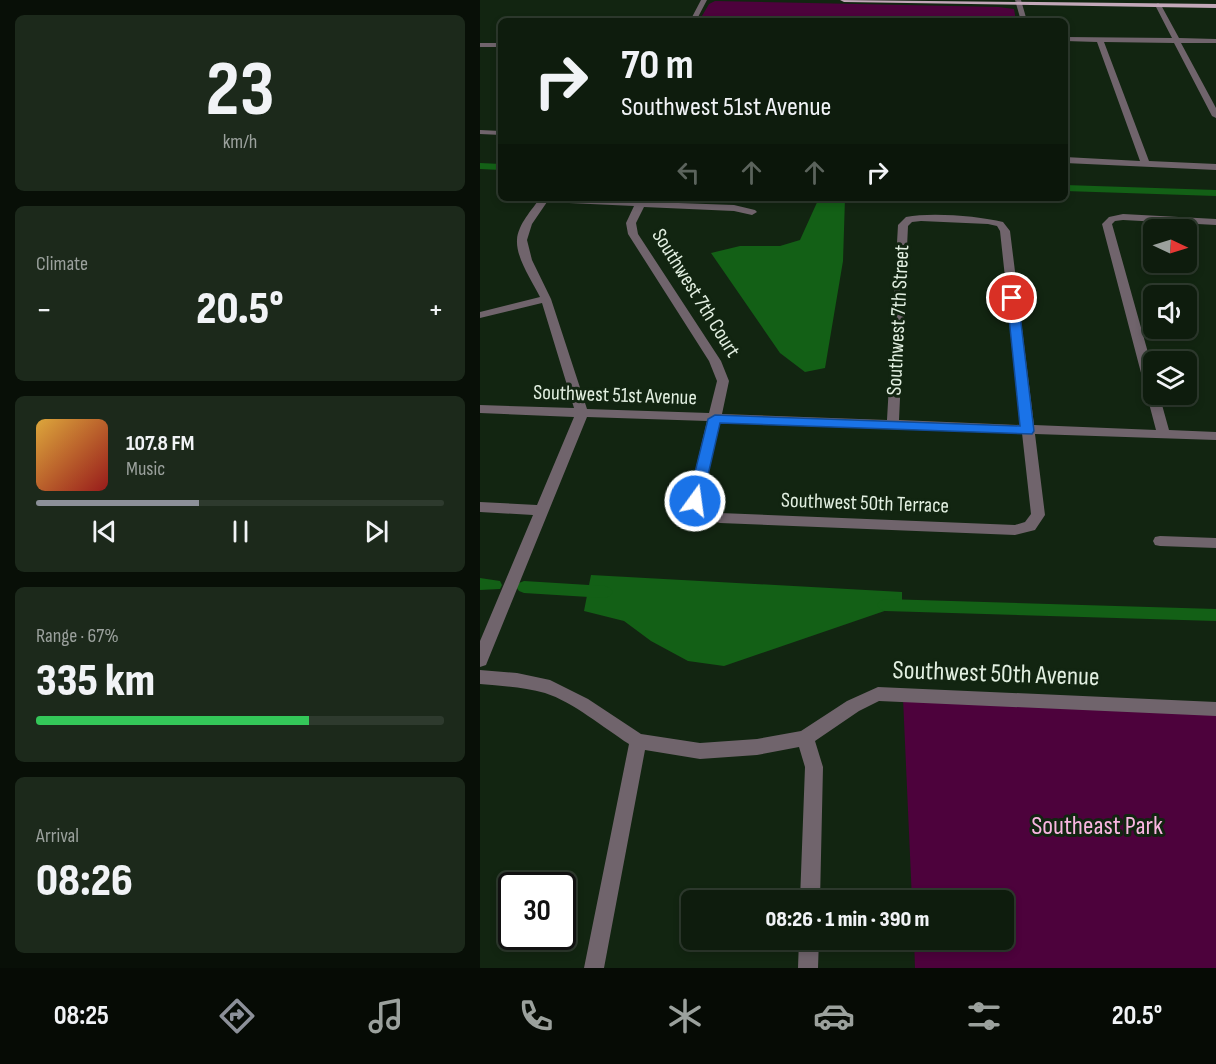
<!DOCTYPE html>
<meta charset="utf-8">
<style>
:root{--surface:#0e1c0d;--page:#1c291b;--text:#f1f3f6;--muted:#9ba19d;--line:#2e3a2e;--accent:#8c9099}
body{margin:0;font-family:"Sofia Sans Condensed",sans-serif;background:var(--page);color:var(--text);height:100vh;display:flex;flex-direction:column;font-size:22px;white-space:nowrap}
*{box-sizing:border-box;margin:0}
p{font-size:20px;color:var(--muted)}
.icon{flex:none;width:33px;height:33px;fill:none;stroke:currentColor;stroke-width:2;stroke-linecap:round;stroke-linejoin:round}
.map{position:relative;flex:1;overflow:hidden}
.sheet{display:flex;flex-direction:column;gap:15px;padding:15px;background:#080f07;width:480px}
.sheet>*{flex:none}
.hud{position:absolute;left:18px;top:18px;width:570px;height:183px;border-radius:9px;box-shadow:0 3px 9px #0003,0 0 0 2px var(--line);background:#0e1c0d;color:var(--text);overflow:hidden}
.needle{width:39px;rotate:94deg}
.fabs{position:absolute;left:663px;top:219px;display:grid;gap:12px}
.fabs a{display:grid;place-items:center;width:54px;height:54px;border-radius:9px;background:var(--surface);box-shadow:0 3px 9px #0003,0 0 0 2px var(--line);font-size:30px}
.speed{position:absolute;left:18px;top:872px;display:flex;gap:12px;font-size:30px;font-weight:700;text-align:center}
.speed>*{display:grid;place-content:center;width:78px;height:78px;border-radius:50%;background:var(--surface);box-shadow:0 3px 9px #0003,0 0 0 2px var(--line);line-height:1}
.speed .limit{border:3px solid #111;border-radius:9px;background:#fff;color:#111}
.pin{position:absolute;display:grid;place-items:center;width:51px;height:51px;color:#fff;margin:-26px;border:3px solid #fff;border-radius:50%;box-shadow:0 2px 6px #0007}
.me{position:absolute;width:66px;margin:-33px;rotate:14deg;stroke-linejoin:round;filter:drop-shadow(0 0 4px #0008)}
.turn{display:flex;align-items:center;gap:21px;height:126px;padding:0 24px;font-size:27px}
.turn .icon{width:78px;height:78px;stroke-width:2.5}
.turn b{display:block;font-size:42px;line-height:51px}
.lanes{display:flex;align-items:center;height:57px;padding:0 24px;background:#0003;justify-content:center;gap:30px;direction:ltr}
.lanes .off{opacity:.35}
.big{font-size:45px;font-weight:800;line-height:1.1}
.sheet .card{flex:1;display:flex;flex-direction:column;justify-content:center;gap:9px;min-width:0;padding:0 21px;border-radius:9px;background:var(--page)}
.sheet .dial{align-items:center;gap:0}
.dial b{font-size:78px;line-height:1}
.song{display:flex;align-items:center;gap:18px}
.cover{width:72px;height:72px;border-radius:9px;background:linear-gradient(135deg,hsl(40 70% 55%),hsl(0 70% 35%))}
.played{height:6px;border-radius:3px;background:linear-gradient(90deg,var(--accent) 40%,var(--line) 40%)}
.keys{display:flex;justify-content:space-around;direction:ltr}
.heat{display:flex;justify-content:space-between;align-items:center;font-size:33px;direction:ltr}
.charge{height:9px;border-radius:4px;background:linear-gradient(90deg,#34c759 67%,var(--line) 0)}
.trip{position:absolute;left:201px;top:890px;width:333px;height:60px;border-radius:9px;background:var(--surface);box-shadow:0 3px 9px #0003,0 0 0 2px var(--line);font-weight:800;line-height:60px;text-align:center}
.tabs{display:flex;height:96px;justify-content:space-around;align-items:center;background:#060b05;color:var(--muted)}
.tabs .icon{width:42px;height:42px}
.tabs .on{color:var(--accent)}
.tabs b{font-size:27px;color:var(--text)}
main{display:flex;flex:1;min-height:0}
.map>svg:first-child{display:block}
.green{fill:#4d023c}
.water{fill:#136016}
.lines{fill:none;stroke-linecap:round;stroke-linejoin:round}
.canal{fill:#136016;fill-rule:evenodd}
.minor{fill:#70646c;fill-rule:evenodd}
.primary{fill:#c3a8b9;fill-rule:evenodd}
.route{fill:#1a73e8;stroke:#114b97;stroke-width:1.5}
.labels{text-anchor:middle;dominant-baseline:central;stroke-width:6;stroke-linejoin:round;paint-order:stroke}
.street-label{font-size:21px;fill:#e2efe1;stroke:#122511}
.near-street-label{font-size:26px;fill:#e2efe1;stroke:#122511}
.near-park-label{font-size:26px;fill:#f9b6e1;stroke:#122511}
</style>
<main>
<section class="sheet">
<div class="card dial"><b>23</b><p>km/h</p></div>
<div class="card"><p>Climate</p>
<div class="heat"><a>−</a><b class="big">20.5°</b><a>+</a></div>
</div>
<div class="card">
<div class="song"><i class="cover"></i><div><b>107.8 FM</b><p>Music</p></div></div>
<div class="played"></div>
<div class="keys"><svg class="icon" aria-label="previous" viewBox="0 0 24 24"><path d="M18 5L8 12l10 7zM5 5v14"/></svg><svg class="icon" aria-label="pause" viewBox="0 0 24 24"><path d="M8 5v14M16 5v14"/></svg><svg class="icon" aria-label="next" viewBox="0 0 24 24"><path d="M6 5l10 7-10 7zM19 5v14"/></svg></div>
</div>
<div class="card"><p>Range · 67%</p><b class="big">335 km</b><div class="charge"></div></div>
<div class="card"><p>Arrival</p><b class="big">08:26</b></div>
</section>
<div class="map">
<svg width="736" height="968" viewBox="0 0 736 968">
<rect width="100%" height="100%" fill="#122511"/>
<path class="green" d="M235,1L519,7L534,9L536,21H406L222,16L229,4Z
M423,698L736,713V968H435L434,939H524V900H432Z"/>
<path class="water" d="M339,198H365L363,261L345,368L325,372L300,353L231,253L260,246H300L320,240Z
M111,575L422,592V605L244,666L208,661L171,641L144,621L104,611Z"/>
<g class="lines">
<path class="canal" d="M0,163L21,164V170L0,169Z
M585,185L736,190V196L585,191Z
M0,578L20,581L22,585L20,589L0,590Z
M44,581L125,586L130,588L133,592L130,596L125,598L44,593L39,591L36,587L39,583Z
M405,599L736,609V621L405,611L400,609L397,605L400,601Z"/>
<path class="minor" d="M221,0H227L217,19L218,21H212L211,19Z
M535,0H541L547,21H541Z
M678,3L681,5L699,38L736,39V43H701L736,108V118L732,116L694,43L624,42L669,161L736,164V170L585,163V157L660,161L617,42L585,41V37L692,38L675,5Z
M0,43H21V47H0Z
M0,130L21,131V135L0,134Z
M60,198L254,205L275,210L277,212L272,215L254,211L164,207L156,223L158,234L241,361L249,381L242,414L407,420L418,225L426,217C451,212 499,216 523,222L530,231L554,425L676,430L622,224L629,217L643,214L736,219V225L643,220L635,221L632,224L674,374V394H679L689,430L736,432V440L555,434L565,515L555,530L535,535L240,523L214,516L208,501L227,421L107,417L8,660L6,665L0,667V641L53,515L0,512V502L57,505L94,417L0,413V405L94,408L62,303L0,318V312L60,297C52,281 36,258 37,240C38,224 52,210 60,198ZM67,202L154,206L146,223L148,234L229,361L237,381L229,413L107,409L71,299L52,260L47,240L52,224ZM441,221L508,224L517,226L520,231L541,425L419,420L428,226L432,222ZM240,422L542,433L551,514L545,522L535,525L240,513L225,509L222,501Z
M680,536L736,538V548L680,546L675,545L673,541L675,537Z
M0,670L37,673L70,680L108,699L161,734L220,743L277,739L321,731L367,701L398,687L736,702V716L399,701L379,711L335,741L343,767L340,900H320L325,767L319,747L277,755L220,759L165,750L124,968H104L149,744C124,728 93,702 65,693C44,687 22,686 0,684Z
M319,939H339L338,968H318Z"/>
<path class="primary" d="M360,0L736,4V8L364,2Z"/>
</g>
<path class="route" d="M532,294L538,298L554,431L552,434L240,423L222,501L220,504H210L208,501L228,419L235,415L540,426L527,298Z"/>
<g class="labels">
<g class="street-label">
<text transform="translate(216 293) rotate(58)">Southwest 7th Court</text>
<text transform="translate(418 320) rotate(-87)">Southwest 7th Street</text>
<text transform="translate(135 395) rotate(2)">Southwest 51st Avenue</text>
<text transform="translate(385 503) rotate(2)">Southwest 50th Terrace</text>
</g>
<g class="near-street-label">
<text transform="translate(516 674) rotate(2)">Southwest 50th Avenue</text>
</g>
<g class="near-park-label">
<text x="617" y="826">Southeast Park</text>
</g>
</g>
</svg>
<div class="fabs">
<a><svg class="needle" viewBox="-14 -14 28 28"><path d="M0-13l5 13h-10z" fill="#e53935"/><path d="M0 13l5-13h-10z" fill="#9ba19d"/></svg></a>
<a><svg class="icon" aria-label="sound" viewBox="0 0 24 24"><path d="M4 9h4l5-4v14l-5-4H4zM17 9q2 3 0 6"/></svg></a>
<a><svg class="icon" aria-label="layers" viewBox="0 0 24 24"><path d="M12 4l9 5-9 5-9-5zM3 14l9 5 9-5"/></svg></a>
</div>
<div class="speed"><div class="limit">30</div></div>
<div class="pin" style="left:532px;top:298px;background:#d93025"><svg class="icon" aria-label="arrive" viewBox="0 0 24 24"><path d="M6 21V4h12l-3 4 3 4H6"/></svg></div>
<svg class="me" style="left:215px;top:501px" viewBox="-20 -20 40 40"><circle r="17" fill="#1a73e8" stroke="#fff" stroke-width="3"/><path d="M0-11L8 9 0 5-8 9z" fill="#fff"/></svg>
<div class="trip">08:26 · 1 min · 390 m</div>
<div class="hud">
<div class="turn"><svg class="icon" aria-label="right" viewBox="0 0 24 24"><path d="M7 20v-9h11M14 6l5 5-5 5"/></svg><div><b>70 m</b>Southwest 51st Avenue</div></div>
<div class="lanes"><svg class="icon off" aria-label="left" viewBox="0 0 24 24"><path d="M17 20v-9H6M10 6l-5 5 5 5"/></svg><svg class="icon off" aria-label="ahead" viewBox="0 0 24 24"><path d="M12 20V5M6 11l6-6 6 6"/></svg><svg class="icon off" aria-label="ahead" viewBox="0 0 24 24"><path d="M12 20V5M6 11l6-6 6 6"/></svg><svg class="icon" aria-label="right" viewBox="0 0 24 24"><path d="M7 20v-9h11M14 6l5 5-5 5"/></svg></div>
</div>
</div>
</main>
<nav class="tabs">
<b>08:25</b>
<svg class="icon on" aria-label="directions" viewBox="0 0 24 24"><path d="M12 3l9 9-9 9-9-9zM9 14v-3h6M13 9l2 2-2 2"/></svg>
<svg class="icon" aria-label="music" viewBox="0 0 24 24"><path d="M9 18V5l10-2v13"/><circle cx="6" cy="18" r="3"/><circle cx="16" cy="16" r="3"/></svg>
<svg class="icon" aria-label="phone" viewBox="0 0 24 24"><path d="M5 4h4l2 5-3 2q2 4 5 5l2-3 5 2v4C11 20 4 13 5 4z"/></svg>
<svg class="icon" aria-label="climate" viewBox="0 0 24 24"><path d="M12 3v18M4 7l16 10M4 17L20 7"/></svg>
<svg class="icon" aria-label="car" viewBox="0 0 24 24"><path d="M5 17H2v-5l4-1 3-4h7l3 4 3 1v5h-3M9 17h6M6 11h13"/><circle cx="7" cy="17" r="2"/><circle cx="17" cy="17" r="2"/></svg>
<svg class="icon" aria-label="filters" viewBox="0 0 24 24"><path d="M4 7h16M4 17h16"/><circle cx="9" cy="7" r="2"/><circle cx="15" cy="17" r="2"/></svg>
<b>20.5°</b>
</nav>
